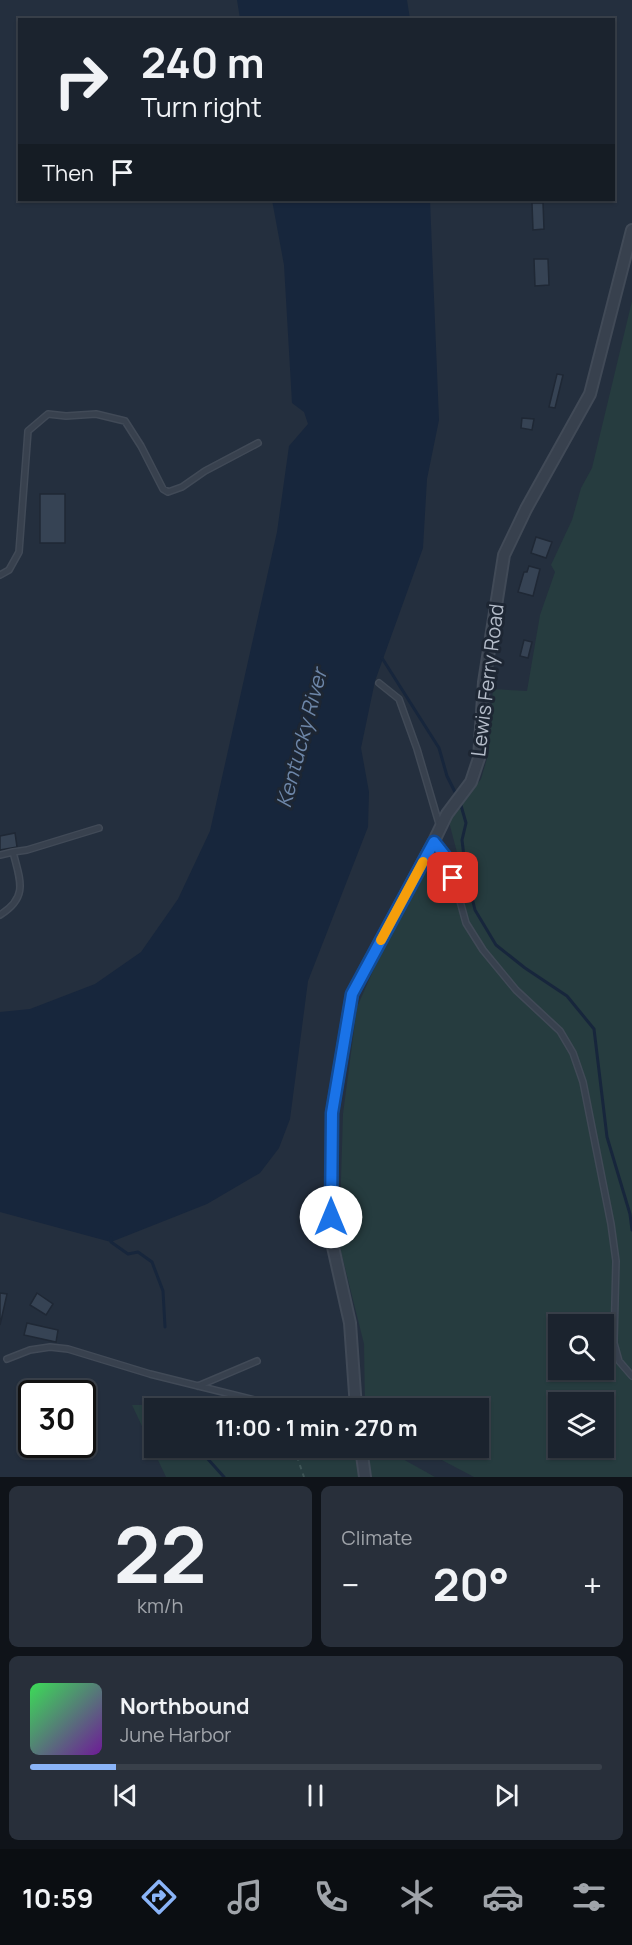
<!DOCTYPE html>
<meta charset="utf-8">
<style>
:root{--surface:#1b232e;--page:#282f3a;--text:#f1f3f6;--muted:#a0a4aa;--line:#39404a;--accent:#8ab4f8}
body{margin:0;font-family:Manrope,sans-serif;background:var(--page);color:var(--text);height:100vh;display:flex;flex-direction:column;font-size:22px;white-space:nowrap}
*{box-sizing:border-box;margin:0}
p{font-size:20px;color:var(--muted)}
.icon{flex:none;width:33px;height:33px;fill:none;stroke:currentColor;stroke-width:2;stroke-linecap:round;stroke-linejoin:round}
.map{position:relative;height:1477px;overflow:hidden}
.sheet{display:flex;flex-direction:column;gap:9px;padding:9px;background:#0f1319;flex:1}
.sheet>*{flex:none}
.hud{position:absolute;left:18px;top:18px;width:597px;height:183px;border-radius:0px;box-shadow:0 2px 4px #0004,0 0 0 2px var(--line);background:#1b232e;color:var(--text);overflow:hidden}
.fabs{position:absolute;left:548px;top:1314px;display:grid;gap:12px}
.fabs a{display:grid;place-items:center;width:66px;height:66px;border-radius:0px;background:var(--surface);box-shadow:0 2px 4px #0004,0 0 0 2px var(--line);font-size:30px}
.speed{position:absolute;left:18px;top:1380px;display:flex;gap:12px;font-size:30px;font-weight:700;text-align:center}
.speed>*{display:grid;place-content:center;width:78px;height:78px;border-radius:50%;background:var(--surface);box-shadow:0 2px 4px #0004,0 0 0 2px var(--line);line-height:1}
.speed .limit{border:3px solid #111;border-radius:9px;background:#fff;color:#111}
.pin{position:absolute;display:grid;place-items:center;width:51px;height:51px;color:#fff;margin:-26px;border-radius:12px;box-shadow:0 3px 9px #0006}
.me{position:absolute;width:66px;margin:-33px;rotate:0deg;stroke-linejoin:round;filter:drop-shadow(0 0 4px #0008)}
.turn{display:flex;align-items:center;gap:21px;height:126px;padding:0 24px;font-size:27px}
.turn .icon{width:78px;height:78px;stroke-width:2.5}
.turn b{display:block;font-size:42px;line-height:51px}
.then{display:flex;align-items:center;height:57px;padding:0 24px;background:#0003;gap:12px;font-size:22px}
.big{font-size:45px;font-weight:700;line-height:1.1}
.sheet .widget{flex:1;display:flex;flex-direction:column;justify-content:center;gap:9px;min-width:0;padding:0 21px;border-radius:9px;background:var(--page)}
.sheet .dial{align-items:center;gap:0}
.dial b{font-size:78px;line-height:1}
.song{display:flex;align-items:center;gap:18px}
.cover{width:72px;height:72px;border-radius:9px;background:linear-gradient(135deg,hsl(130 70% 55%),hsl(280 70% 35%))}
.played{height:6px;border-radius:3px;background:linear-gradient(90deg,var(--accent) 15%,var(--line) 15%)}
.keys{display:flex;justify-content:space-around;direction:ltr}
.heat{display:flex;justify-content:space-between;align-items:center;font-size:33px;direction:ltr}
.sheet .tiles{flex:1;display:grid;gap:9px;grid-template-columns:1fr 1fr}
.widget:last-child{grid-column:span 2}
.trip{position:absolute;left:144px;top:1398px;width:345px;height:60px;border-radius:0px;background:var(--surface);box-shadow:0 2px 4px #0004,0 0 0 2px var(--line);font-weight:700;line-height:60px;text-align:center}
.menu{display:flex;height:96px;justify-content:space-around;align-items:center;background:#0b0e12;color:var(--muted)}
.menu .icon{width:42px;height:42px}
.menu .selected{color:var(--accent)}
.menu b{font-size:27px;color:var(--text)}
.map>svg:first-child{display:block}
.green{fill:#263c3f;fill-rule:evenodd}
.water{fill:#17263c}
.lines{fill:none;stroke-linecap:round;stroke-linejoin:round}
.stream{stroke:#17263c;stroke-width:3}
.building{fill:#364354;stroke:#1f2835;stroke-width:1.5}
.lane-casing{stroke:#414a57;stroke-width:8}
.street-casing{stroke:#414a57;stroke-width:14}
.path{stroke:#3f5557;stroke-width:2;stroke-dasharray:4.5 4.5;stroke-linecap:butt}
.lane{stroke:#38414e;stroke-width:5}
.street{stroke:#38414e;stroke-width:10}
.route-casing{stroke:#114b97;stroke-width:15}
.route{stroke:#1a73e8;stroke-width:10}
.slow{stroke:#f59e0b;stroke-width:10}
.labels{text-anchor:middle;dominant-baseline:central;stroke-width:6;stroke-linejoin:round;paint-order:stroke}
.street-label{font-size:20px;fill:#b4bcc9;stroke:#1d2633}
.water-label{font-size:21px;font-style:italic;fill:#6d86a8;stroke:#1d2633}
</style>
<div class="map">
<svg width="632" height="1477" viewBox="0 0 632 1477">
<rect width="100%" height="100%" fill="#242f3e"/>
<path class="green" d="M632,301V1477H474L419,1448H478V1408H365L364,1344L339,1244L343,1114L357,1007L380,955L427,867L445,870L459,860L449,822L481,779L488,755L493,689L527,691L540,615L555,572L551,565L572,520L581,488L592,468ZM558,1324H603V1370H558ZM558,1402H603V1448H558Z
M132,1405H175L180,1408H154V1448H286L295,1452L305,1448H383L435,1477H166Z"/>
<path class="water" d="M237,0H407L410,19H240Z
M272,200H430L439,420L427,479L423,548L375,681L361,748L369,792L368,827L308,981L290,1119L279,1148L260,1173L207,1204L111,1242L0,1212V1012L30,1009L95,984L141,952L178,899L210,831L277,532L289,446L308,424L304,412L292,403L284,265Z"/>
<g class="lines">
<path class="stream" d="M382,658L439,748L447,776L457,796
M460,802L466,823L462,840L466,873L475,910L496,945L525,968L567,996L594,1029L607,1137L630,1214L632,1230
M111,1238V1242L128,1254L138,1252L152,1262L163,1291L165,1327
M198,1448L224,1477"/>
</g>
<path class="building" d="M532,203H543L544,229L533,230Z
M534,259H548L549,285L535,286Z
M557,374L563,375L555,408L549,407Z
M522,418L534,419L532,430L521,428Z
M40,494H65V543H40Z
M536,537L552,542L546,558L531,553Z
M529,566L540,569L533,596L518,592L524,572H527Z
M524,640L532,642L528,658L520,656Z
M15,833L17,847L0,850V836Z
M0,1293L7,1294L0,1325Z
M37,1293L53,1304L46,1315L30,1305Z
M27,1323L58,1330L56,1342L24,1335Z"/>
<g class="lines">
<defs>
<path id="lane" d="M0,575L9,570L19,552L28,431L48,414L66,416L96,414L125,421L141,446L163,489L168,492L182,487L205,471L258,443
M379,683L399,699L417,749L440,827
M434,841L449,861L466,923L483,950L516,990L560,1031L573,1053L583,1082L611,1224L616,1261L614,1343L619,1361L632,1376
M0,855L13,852
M0,915C29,897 20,880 13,852L27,850L99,828
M7,1359L30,1350L50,1347L68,1349L150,1374L267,1403L321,1405L355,1400
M198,1386L257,1361"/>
<path id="street" d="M356,1408L350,1323L331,1238L332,1113L352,994L434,841L447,814L471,782L479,758L484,682L504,555L526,509L590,394L632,230
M361,1448L365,1477"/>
</defs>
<use href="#lane" class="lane-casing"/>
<use href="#street" class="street-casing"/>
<path class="path" d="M294,1448L304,1477"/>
<use href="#lane" class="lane"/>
<use href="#street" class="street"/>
</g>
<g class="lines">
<defs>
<path id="route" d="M331,1217L332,1113L352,994L434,842L449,861L453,878"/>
</defs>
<use href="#route" class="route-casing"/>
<use href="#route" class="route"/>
<path class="slow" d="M381,940L423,862"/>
</g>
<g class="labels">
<g class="street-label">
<text transform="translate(487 680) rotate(-83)">Lewis Ferry Road</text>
</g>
<g class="water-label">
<text transform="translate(301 738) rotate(-75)">Kentucky River</text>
</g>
</g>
</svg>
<div class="fabs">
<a><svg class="icon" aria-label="search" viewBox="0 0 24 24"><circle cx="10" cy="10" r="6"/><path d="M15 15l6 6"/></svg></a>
<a><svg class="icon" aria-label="layers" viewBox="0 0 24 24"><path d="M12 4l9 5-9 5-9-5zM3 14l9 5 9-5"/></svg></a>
</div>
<div class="speed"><div class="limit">30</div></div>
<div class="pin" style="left:453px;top:878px;background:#d93025"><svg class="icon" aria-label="arrive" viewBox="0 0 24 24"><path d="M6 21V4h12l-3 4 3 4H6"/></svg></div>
<svg class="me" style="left:331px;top:1217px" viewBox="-20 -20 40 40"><circle r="19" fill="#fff"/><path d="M0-13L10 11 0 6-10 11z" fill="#1a73e8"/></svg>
<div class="trip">11:00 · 1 min · 270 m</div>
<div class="hud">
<div class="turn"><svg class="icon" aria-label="right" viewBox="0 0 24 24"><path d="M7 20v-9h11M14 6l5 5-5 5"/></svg><div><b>240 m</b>Turn right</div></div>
<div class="then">Then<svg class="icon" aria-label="arrive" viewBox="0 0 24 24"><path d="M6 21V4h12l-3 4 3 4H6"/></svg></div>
</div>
</div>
<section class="sheet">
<div class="tiles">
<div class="widget dial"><b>22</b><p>km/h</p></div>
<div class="widget"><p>Climate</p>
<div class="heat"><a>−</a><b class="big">20°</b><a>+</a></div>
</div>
<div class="widget">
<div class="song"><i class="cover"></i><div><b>Northbound</b><p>June Harbor</p></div></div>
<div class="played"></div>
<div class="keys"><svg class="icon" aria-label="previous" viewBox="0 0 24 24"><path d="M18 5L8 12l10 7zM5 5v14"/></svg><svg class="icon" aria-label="pause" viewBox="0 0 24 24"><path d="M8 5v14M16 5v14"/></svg><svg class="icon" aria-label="next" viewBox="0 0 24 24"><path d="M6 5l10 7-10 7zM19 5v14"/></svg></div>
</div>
</div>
</section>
<nav class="menu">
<b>10:59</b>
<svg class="icon selected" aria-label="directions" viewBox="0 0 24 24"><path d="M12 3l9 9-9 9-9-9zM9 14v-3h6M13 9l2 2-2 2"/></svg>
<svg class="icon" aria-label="music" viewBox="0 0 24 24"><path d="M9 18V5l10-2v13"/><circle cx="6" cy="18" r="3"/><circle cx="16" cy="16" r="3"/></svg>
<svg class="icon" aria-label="phone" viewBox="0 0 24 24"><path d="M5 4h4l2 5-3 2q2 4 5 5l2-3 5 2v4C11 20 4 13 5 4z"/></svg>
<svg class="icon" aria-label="climate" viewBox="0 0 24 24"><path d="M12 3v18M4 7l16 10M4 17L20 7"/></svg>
<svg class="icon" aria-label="car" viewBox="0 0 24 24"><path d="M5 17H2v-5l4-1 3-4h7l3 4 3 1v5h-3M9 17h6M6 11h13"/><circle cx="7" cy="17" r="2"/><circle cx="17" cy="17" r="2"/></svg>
<svg class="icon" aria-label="filters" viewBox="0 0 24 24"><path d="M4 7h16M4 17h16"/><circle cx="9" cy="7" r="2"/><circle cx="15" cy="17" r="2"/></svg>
</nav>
